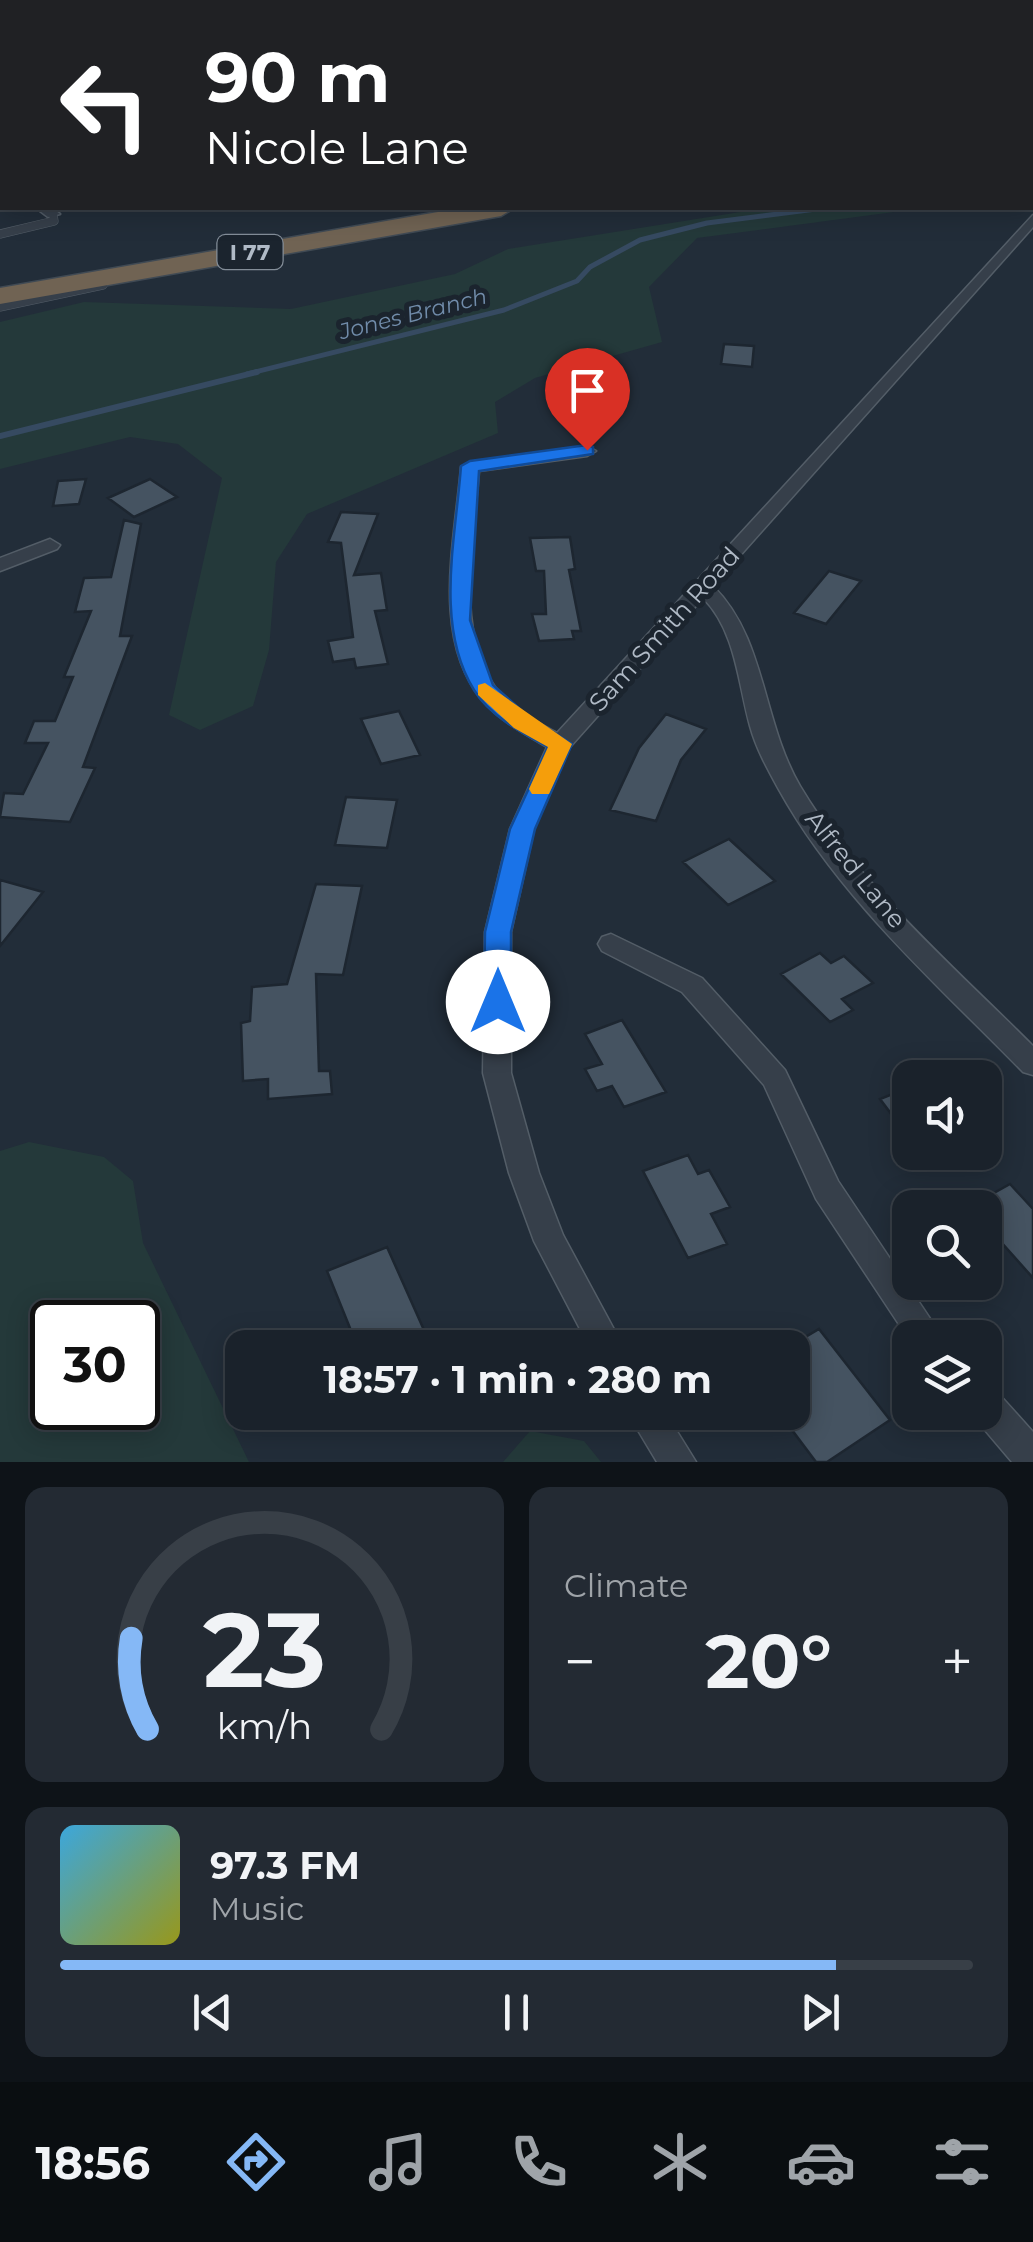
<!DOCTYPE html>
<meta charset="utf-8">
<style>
:root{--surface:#1a222b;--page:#232a33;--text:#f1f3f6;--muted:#9fa4a9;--line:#383f47;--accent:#85b8f6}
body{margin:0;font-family:Montserrat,sans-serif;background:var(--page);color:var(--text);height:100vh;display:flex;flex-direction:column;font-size:38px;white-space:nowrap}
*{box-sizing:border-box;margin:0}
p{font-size:32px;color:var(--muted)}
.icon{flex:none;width:55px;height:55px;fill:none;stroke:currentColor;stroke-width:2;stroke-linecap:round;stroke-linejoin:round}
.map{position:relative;height:1462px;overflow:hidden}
.panel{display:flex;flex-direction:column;gap:25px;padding:25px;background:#0e1318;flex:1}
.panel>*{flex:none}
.banner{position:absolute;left:0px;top:0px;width:1035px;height:210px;box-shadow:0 5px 25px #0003,0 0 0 2px var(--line);background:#202124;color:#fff;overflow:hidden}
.buttons{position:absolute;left:892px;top:1060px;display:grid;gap:20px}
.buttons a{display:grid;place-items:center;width:110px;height:110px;border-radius:20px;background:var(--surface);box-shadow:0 5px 25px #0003,0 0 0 2px var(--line);font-size:50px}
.speed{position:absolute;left:30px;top:1300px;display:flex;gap:20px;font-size:50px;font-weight:700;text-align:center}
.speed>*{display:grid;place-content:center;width:130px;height:130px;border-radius:50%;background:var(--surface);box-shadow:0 5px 25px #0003,0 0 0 2px var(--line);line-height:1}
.speed .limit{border:5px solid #111;border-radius:15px;background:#fff;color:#111}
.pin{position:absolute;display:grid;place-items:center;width:85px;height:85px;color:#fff;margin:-102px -42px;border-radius:50% 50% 50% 0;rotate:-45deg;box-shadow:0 0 10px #0007}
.pin .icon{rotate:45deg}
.me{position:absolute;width:110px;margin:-55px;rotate:0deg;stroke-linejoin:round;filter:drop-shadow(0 0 8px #0008)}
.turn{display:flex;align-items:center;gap:35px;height:210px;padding:0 40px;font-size:45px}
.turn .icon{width:130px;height:130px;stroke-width:2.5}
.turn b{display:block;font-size:70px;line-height:85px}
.big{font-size:75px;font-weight:700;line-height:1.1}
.panel .card{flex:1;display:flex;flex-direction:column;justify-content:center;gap:15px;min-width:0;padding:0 35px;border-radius:20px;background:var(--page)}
.panel .dial{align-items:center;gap:0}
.dial svg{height:260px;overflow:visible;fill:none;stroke:var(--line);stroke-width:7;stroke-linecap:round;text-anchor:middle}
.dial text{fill:var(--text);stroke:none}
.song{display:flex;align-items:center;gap:30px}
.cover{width:120px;height:120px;border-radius:15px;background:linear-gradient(135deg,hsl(200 70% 55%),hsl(60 70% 35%))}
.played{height:10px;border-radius:5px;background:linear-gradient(90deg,var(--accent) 85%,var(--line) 85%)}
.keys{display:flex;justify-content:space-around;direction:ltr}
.heat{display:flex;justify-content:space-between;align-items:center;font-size:55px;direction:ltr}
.panel .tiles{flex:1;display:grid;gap:25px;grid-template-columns:1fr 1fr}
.card:last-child{grid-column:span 2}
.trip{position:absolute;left:225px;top:1330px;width:585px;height:100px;border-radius:20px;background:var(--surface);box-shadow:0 5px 25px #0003,0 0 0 2px var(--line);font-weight:700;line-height:100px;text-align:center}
.tab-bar{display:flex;height:160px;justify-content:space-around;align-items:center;background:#0a0e11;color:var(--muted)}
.tab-bar .icon{width:70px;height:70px}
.tab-bar .active{color:var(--accent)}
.tab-bar b{font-size:45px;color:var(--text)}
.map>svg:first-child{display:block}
.green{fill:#24393a;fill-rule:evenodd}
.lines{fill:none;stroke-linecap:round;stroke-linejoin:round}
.stream-far1{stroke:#364a61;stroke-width:5}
.stream{stroke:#364a61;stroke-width:6}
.building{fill:#455361;stroke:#1d2630;stroke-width:2.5}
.service-casing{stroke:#535d67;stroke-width:9}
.minor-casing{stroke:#535d67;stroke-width:3}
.tertiary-casing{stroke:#535d67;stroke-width:2}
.motorway-casing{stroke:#404a54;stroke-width:3}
.service{stroke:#363f4a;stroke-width:8}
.minor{fill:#363f4a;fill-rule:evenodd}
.tertiary{fill:#363f4a;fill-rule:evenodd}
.motorway{fill:#706353;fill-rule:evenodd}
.route{fill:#1a73e8;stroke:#114b97;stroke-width:2.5}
.slow{fill:#f59e0b}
.labels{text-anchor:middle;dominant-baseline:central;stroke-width:10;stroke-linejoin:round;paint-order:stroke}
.shield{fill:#1b242e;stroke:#838d98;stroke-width:2.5}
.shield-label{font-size:22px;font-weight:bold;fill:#b0bac6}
.far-water-label{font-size:22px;font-style:italic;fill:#718caa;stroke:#1b242e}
.street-label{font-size:25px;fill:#b0bac6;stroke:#1b242e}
</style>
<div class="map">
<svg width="1033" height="1462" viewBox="0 0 1033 1462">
<rect width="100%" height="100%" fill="#222d39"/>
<path class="green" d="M766,208H924L697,238L649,287L662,342L535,378L495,402L498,433L307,514L276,562L269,650L253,706L200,730L169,715L222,478L178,444L130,437L0,469V322L84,302L291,309L455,274L508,249Z
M29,1142L104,1157L133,1181L143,1243L249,1462H0V1151ZM52,1322H138V1408H52Z
M530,1431L584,1441L601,1462H503Z"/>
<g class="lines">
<path class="stream-far1" d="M247,374L504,310L577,281L590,267L640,240L707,223L824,208"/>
<path class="stream" d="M0,436L257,372"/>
</g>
<path class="building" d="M724,344L754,346L752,367L721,364Z
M86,479L79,504L53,506L58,481Z
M150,479L177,497L134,517L108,498Z
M341,512L378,514L354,575L381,573L387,610L375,611L388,664L356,668L354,659L333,662L328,641L353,637L341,543L328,542Z
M124,520L141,524L120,636H132L83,767L95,768L70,822L0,817L4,793L23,794L48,743H25L34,721H55L73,677H64L91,611L75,612L84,578L111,577Z
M570,537L575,569L569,570L581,631H572L574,639L539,641L532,614H546L544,571H536L530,538Z
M829,571L861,581L826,624L794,613Z
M399,711L420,755L381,764L361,719Z
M666,714L706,729L681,760L656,821L610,810L639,748Z
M346,797L397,800L387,848L335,845Z
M729,839L775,881L728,905L683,862Z
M0,880L43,892L0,946Z
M316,884L362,886L343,975L316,974L319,1071H330L332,1094L268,1099V1079L243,1081L241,1023L250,1021L252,987L287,984Z
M820,953L831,963L844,956L873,983L842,999L853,1010L830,1022L781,974Z
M622,1020L666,1092L624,1107L612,1086L597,1091L585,1069L602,1064L585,1034Z
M910,1087V1139L880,1099Z
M688,1155L698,1174L709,1170L730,1207L711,1214L727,1244L688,1258L643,1171Z
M1010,1184L1033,1209V1278L985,1224V1198Z
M387,1247L432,1348H358L327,1271Z
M819,1329L890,1420L827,1462H816L789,1426L808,1414L792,1394V1345Z"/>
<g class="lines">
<defs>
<path id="service" d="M0,234L54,221L53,214
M0,307L103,285"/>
<path id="minor" d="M268,0H278L279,2H270Z
M1016,0H1031L1033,2H1019Z
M1032,40H1033V46H1032Z
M0,46H2V52H0Z
M0,133L2,134V140L0,141Z
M0,158L2,159V167L0,166Z
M0,176L2,177V185L0,184Z
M36,208H52L60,214L48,217Z
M1033,215V227L713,586C766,638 762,721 800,786C859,885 952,965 1033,1046V1075L1023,1072C937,984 838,897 778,788C767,768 756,748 750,726C738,683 736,631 703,598L570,747L534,829L511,932V1073L539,1173L563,1235L624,1348H590L534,1241L509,1173L483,1073L485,932L510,829L547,747C525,734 501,721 484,702C430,641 455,540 461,467L470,462L587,446L596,451L587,456L479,471C474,537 454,628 495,687C509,708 535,721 557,733Z
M50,539L60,545L57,549L0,571V558Z
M611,934L702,978L785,1070L838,1181L943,1338H910V1341L816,1199L764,1085L682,992L602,951L598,944L602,937Z
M985,1387L997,1392L1033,1432V1462H1012L973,1416L971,1412H985Z
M627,1412H665L696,1462H657Z"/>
<path id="tertiary" d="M622,0H638L639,2H623Z
M1032,169H1033V179H1032Z"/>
<path id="motorway" d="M1033,106V120H1032V107Z
M461,208H514L501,216L0,304V288Z"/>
</defs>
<use href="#service" class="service-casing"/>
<use href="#minor" class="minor-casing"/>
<use href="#tertiary" class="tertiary-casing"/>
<use href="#motorway" class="motorway-casing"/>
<use href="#service" class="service"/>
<use href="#minor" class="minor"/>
<use href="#tertiary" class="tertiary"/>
<use href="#motorway" class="motorway"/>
</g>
<path class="route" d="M587,445L593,447V454L479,471L470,620L493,685L530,718L572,744L535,829L511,932V1002L507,1010H488L484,1002L485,932L510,829L548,747C522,733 489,715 474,690C434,626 456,537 461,466L470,461Z"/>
<path class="slow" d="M485,683L572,744L549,794H532L529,789L548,747L514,728L478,695V685Z"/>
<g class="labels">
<rect class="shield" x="217.5" y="235" width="65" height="34" rx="8"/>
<g class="shield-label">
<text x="250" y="252">I 77</text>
</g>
<g class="far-water-label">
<text transform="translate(413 314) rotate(-14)">Jones Branch</text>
</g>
<g class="street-label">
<text transform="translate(664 629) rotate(-48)">Sam Smith Road</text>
<text transform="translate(856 869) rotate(51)">Alfred Lane</text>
</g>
</g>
</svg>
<div class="buttons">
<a><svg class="icon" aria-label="sound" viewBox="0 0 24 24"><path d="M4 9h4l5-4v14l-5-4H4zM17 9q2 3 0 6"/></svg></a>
<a><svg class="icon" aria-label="search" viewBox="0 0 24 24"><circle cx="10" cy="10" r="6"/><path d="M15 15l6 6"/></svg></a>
<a><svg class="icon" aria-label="layers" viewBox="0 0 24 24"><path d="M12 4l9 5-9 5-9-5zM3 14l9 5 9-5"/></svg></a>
</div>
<div class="speed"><div class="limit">30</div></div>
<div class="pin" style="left:587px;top:450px;background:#d93025"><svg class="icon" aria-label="arrive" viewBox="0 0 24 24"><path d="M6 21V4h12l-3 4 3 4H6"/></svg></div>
<svg class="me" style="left:498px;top:1002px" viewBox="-20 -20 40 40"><circle r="19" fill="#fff"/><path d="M0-13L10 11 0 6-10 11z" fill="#1a73e8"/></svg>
<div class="trip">18:57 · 1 min · 280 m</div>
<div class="banner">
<div class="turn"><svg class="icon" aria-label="left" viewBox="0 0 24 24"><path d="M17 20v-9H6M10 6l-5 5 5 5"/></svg><div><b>90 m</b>Nicole Lane</div></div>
</div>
</div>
<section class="panel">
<div class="tiles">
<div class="card dial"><svg viewBox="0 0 100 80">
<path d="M14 69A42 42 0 1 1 86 69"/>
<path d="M14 69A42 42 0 0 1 9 41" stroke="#85b8f6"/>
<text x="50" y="56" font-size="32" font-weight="700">23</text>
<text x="50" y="72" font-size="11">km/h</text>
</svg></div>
<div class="card"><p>Climate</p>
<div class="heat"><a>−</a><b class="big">20°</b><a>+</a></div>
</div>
<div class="card">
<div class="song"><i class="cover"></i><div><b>97.3 FM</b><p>Music</p></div></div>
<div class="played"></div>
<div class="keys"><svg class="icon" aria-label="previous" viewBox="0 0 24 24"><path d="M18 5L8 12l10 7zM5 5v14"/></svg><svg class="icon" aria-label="pause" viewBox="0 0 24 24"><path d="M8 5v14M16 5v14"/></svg><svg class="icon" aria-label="next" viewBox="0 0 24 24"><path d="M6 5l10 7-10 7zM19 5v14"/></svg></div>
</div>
</div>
</section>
<nav class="tab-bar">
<b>18:56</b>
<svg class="icon active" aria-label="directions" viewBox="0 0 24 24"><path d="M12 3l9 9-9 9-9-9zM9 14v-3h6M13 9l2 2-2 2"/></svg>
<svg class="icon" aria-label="music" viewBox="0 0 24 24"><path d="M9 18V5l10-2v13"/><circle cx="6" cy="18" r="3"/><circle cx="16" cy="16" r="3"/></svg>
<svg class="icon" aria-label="phone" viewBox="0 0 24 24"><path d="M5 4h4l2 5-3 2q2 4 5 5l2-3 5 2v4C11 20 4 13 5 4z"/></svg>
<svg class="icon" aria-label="climate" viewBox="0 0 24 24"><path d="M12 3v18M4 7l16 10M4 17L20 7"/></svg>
<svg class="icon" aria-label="car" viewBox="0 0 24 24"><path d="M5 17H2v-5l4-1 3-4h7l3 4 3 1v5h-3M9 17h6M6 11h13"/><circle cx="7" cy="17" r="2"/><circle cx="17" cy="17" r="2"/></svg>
<svg class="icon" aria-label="filters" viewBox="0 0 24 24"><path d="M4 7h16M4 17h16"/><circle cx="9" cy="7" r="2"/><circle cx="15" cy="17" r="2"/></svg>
</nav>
